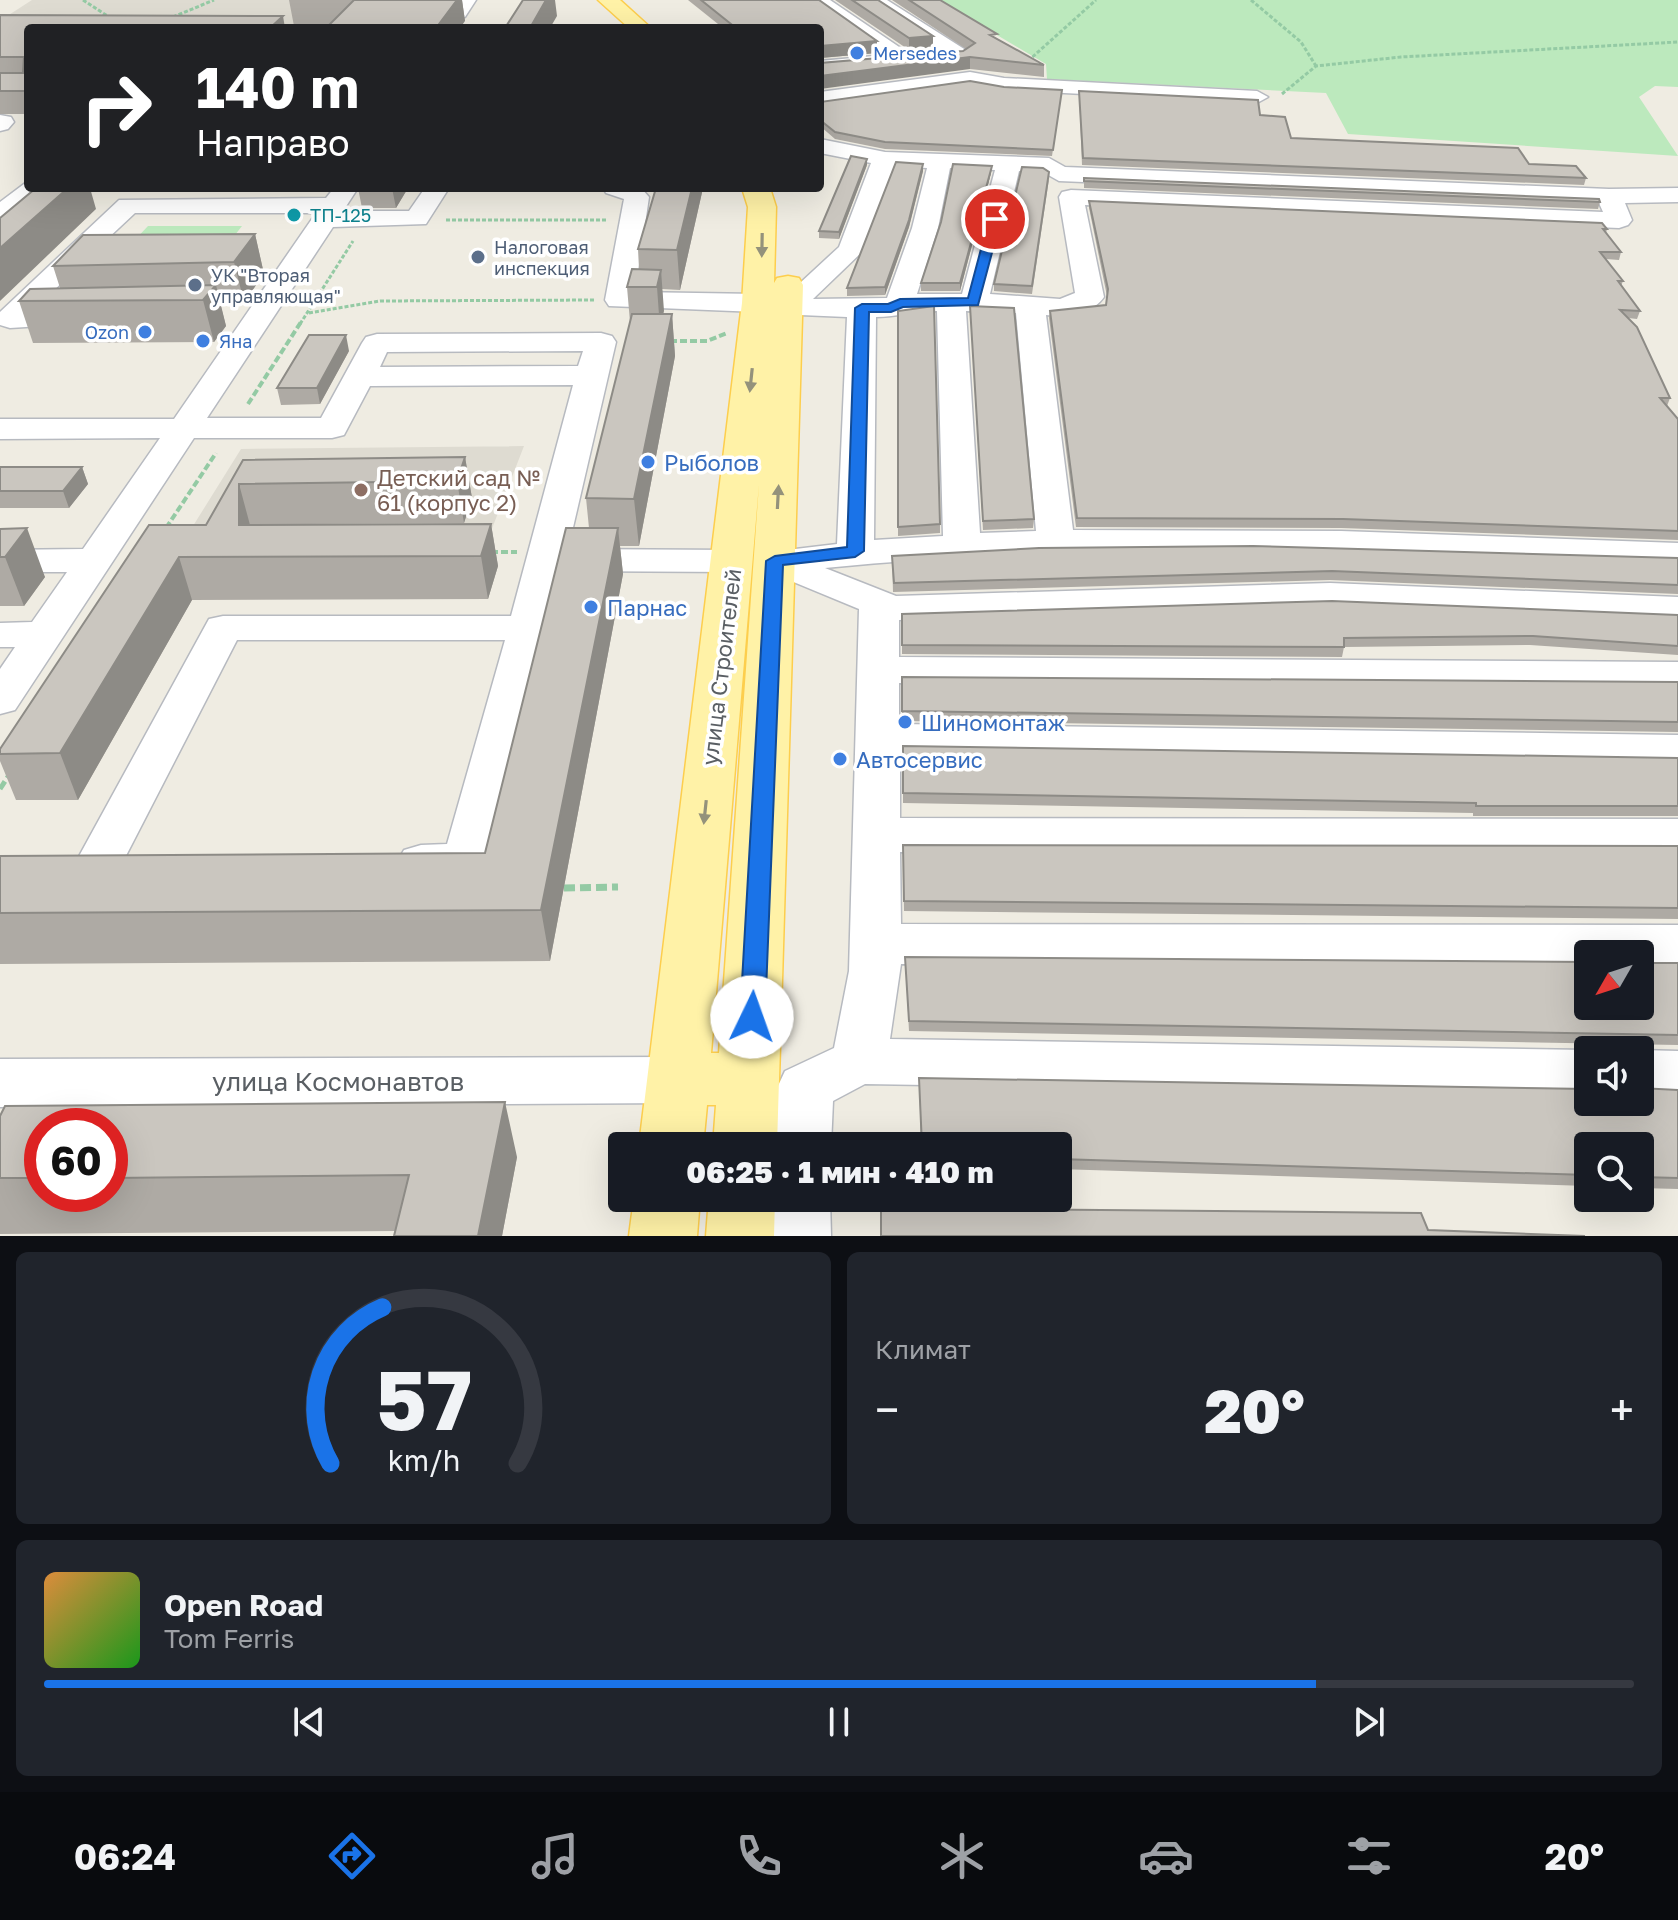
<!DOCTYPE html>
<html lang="ru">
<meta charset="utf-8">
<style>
:root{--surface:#171b24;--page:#20242c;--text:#f1f3f6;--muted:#9ea1a6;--line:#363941;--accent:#1a73e8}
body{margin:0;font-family:"Golos Text",sans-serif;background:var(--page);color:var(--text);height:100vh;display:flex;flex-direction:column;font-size:30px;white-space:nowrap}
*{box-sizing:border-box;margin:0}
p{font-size:26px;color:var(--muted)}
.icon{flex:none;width:44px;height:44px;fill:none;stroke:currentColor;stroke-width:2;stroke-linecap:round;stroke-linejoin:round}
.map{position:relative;height:1236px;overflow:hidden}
.side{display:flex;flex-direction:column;gap:16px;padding:16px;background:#0d0f14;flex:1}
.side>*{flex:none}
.hud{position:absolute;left:24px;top:24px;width:800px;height:168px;border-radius:8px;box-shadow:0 8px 32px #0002;background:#202124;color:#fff;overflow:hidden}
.needle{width:52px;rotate:231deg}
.tools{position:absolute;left:1574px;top:940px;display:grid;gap:16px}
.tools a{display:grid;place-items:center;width:80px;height:80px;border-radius:8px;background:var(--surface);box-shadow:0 8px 32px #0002;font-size:40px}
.speed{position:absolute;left:24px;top:1108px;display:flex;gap:16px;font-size:40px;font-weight:700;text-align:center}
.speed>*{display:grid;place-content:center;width:104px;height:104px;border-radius:50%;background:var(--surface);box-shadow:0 8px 32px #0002;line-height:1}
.speed .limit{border:12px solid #d22;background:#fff;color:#111}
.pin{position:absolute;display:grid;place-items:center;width:68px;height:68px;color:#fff;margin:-34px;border:4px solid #fff;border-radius:50%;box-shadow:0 2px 8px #0007}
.me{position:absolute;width:88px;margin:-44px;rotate:3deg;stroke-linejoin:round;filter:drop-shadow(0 0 6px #0008)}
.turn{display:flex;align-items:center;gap:28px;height:168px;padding:0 40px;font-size:36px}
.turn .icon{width:104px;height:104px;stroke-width:2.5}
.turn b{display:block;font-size:56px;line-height:68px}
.big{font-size:60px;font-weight:800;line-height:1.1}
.side .tile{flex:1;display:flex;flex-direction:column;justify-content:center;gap:12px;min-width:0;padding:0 28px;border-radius:12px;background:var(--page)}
.side .dial{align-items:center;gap:0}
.dial svg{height:208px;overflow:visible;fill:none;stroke:var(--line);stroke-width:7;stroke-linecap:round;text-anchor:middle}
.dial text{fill:var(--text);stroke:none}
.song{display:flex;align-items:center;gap:24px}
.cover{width:96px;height:96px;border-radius:12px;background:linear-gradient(135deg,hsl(30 70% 55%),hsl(120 70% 35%))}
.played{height:8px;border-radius:4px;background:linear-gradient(90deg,var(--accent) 80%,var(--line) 80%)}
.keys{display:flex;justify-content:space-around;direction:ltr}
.heat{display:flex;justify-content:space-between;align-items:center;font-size:44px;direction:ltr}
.side .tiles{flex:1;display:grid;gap:16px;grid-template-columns:1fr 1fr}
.tile:last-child{grid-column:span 2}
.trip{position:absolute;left:608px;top:1132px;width:464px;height:80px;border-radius:8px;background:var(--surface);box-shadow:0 8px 32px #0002;font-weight:800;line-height:80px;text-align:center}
.tabs{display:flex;height:128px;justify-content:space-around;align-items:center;background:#090b0e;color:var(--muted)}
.tabs .icon{width:56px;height:56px}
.tabs .current{color:var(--accent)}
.tabs b{font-size:36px;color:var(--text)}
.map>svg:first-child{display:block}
.education{fill:#dedbd1}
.green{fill:#bce9bd}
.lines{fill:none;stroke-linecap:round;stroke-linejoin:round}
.minor-casing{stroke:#b7bac0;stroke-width:3}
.major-casing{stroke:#fdce4d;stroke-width:3}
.path-far3{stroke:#94caa4;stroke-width:3;stroke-dasharray:4 2;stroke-linecap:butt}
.path-far2{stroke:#94caa4;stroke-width:4;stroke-dasharray:7 3;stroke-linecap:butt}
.path-far1{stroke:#94caa4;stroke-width:5;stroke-dasharray:9 4;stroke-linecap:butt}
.path{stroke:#94caa4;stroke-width:7;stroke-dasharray:11 5;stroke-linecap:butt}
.minor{fill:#fff;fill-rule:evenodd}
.major{fill:#fff2a7;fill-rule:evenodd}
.wall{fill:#aeaaa4;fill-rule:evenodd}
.shaded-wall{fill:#8d8b86}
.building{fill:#cac6bf;stroke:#8d8b86;stroke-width:2}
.oneway{fill:#94927b}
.route{fill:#1a73e8;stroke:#114b97;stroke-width:2}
.shop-dot{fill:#3f7fe0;stroke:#fff;stroke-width:3}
.culture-dot{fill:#0f9aa8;stroke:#fff;stroke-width:3}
.service-dot{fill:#5c6f8a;stroke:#fff;stroke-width:3}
.education-dot{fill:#8d6e63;stroke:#fff;stroke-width:3}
.labels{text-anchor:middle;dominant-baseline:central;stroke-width:7;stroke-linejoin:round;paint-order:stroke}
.far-shop-label{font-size:18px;fill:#366cbe;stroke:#fff;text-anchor:start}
.far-culture-label{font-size:18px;fill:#0d838f;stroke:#fff;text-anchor:start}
.far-service-label{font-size:18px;fill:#4e5e75;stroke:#fff;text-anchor:start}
.shop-label{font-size:22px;fill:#366cbe;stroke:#fff;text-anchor:start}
.education-label{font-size:22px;fill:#785e54;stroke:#fff;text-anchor:start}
.street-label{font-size:22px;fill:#5a5f64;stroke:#fff}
.near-street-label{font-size:26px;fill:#5a5f64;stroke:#fff}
</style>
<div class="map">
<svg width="1678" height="1236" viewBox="0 0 1678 1236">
<rect width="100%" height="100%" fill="#efece2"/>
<path class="education" d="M32,0H366L355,28H28L4,18Z
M524,446L486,544L183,542L241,449Z"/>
<path class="green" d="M938,0H1678V87L1655,86L1639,97L1678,156L1348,134L1326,93L1047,79L1046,64Z
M148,226H242L228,244H131Z"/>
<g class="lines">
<defs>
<path id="minor" d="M458,0H476L465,17L413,19L404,13L413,7H453Z
M809,0H830L908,53L942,50L865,0H887L972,54L962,60L820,73V61L885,55Z
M970,72L1004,78L1257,91L1268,97L1257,103L1004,90L970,84L820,104V92Z
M0,115L11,117L14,122L8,129L0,131Z
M820,139L885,152L1049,158L1065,167L1609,189L1678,188V202L1625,203L1632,220L1628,225L1619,228L1085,205L1104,297C1093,314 1064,317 1046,315L1073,530L1341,531L1678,543V565C1394,555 1109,539 825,568L896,596L1330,583L1678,597V621L1330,607L899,620V657L1678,662V688L899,683V724L1678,735V765L900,753V818L1678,819V853L900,852L901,924L1678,925V965H1640V954H1588V965L901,964L890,1039L1588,1050V1096L865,1084L833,1101L831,1146H773L777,1088L785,1071L834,1048L849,971L859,609L762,569L756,561L762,553L837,544L847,317L777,314L773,308L839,247L871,163L820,153ZM894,166L927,168L912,228L887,298L813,299L864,250ZM950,168L995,170L962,294H917L938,228ZM1019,171L1043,172L1059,181L1599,203L1603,212L1071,190L1062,192L1059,197L1075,293L1060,299L990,294ZM937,311L943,536L874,540L876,317C897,317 916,311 937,311ZM966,311L1016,313L1036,531L980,533Z
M28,181V188H43L9,220L0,223V202Z
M334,188H358L343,211H409L425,188H449L426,224L333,227L207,418H321L362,343L366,337L377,334L601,333L612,336L616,342L568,549L733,550L746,553L752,561L746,569L733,572L562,571L491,861L484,873C458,881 430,882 404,874L397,862L404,850L421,845L447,844L505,640H237L113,881L96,887L79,881L72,869L209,619L223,616H511L573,385L370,386L344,435L332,438H194L15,710L0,714V669L15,647H0V623L32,622L67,572H0V550L83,549L160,438L0,439V419H174L316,213H135L89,256L115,258L119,264L115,270L72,272L36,309L90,311L95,317L90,323L10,328L0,325V312L119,200L326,198ZM583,351L578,366L380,367L387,352Z
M603,188H641L649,197L635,292L758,294L768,297L772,303L768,309L758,312L609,306L605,300L624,199L606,193Z
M1639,1050H1640L1678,1051V1097L1640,1096Z
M676,1057L696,1063L704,1080L696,1097L676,1103L0,1107V1059Z
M770,1198H830L831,1236H769Z"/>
<path id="major" d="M598,0H620L651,28H629Z
M742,188H770L776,207L774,283L777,278L788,276L799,278L803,285L777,1146H713L716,1105H707L703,1146H639L742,303L748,207ZM759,484L719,1053H711Z
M634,1198H700L697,1236H629Z
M709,1198H775L774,1236H706Z"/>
</defs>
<use href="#minor" class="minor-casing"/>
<use href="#major" class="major-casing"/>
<path class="path-far3" d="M83,0L109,17
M1251,0L1301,42L1316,66
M173,17L214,0
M1028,61L1096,0
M1282,94L1316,66L1401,57L1678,42
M446,220H608
M309,313L380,301L594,300
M300,324L353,241"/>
<path class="path-far2" d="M670,341H707L727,333
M248,404L301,322
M166,528L216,453
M491,552H517"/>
<path class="path-far1" d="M0,789L11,772"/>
<path class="path" d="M564,888L618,887"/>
<use href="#minor" class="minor"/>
<use href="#major" class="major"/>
</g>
<path class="wall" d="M289,0H462L465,21L294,26Z
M688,0H819L877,41V53L820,58V28H723Z
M835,0H878L933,48L909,50Z
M892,0H940L996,38L1044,65V77L970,69L963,51L966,49Z
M0,15L28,28V114H0Z
M1004,87L1062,90L1052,156L885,149L835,139L820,126V102Z
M1079,91L1260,115L1291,138L1529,164L1586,178L1584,185L1082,165Z
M923,164V171L909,227L885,295L847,296V288Z
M867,165L839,239L819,238V231Z
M991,173L960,291H921V283Z
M1084,178L1600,202L1598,209L1084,188Z
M1049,179L1032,294L994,291V284Z
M358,188H408L396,208H362Z
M656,188H703L680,290L662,289L663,314H672L675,356L639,546H620L623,574L550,961L0,964V856L485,853L589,528L586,498L630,322L627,287L639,269L638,249Z
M1089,201L1607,229L1606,233L1621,252L1619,260L1606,259L1623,281L1621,286L1640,311L1637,319L1628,318L1670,398L1667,406L1678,419V540L1341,528L1076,527L1049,318L1050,311L1106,305L1107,296L1089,208Z
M255,234L264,274L244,302L220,303L226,326L214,342L33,343L19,301L60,288L53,266Z
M970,306L1034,519L1033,528L983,530Z
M898,311L940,524V533L898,536Z
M349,351L320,404L281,405L277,388Z
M465,457L472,498L464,523L310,524H491L498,566L488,599L192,600L78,800H16L0,761V749L206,525L243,460Z
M0,467H82L88,484L69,508H0Z
M0,529L45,577L24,606H0Z
M892,556L1678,558V594L1330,580L893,592Z
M902,614L1678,615V655L1530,645L1344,647L1342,657L902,654Z
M902,677L1678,682V732L902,721Z
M903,746L1678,758V816H1473V813L903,803Z
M1678,846V919L904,911L903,855Z
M905,957L1678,963V1045L909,1031Z
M919,1078L1678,1090V1189L1640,1188V1146H1588V1186L1058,1169V1146H921Z
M0,1116L517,1157L502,1236H394L396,1231L0,1234ZM42,1126H110V1194H42Z"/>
<path class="shaded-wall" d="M457,0H462L465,21L460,28H436Z
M546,0H555L557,16L550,28H530Z
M283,16L285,28H270Z
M933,36V48L909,50V38Z
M877,41V53L820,58V46Z
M970,57V69L820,89V76Z
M867,159V165L839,239V232Z
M923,164V171L909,227L885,295V287Z
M992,166L991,173L960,291V283Z
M68,188H90L96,209L0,301V248Z
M392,188H408L396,208Z
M692,188H703L680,290L677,250Z
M255,234L264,274L244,302L234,262Z
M661,270L664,311L660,329L657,287Z
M216,285L226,326L214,342L203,300Z
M672,314L675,356L639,546L634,499Z
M346,335L349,351L320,404L317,388Z
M465,457L472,498L464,523L457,481Z
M82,467L88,484L69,508L63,491Z
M239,484L250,525H239Z
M491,524L498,566L488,599L481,556Z
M27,528L45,577L24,606L5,557Z
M618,528L623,574L550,961L541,910Z
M179,557L192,600L78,800L60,753Z
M505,1102L517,1157L502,1236H478Z"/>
<path class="building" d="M354,0H457L436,28H326Z
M523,0H546L530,28H505Z
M701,0H819L877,41L820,46V28H736Z
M852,0H878L933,36L909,38Z
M909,0H940L997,34L990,35L1044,65L970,57L820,76V63L963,51L975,43Z
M0,15L283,16L270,28H28V91H0V73H23L24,57H0Z
M970,81L1004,87L1062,90L1053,150L885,142L835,132L820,120V102Z
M1079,91L1258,100L1260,115L1285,117L1291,138L1518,148L1529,164L1576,166L1586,178L1083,158Z
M851,156L867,159L839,232L819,231Z
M896,162L923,164L909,220L885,287L847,288Z
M953,164L992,166L960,283H921L941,222Z
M1022,167L1043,168L1049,172L1032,286L994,284Z
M1084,178L1599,199L1600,202L1084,181Z
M36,188H68L0,248V218Z
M656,188H692L677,250L638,249Z
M1089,201L1602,223L1607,229H1603L1621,252H1600L1623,281H1618L1640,311L1620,310L1637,327L1670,398H1660L1678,419V531L1343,519L1077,518L1050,311L1106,305L1108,289Z
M255,234L234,262L53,266L83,235Z
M632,269L661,270L657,287H627Z
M216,285L203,300L19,301L30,289Z
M934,306L940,524L898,527V311Z
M970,306L1014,308L1034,519L983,521Z
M632,314H672L634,499L586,498Z
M309,335H346L317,388H277Z
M465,457L457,481L239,484V525L491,524L481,556L179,557L60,753L0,754V749L149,525H206L243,460Z
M0,467H82L63,491H0Z
M27,528L5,557H0V529Z
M566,528H618L541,910L0,913V856L485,853Z
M1253,546L1678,558V585L1332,571L894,583L892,556L1039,548Z
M1332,601L1678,615V646L1533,636L1344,638V647L902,645V614Z
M902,677L1678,682V722L902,711Z
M903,746L1678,758V806H1476V803L903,793Z
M903,845L1678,846V908L904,901Z
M905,957L1588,962V1006H1640V963H1678V1035L909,1021Z
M919,1078L1588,1089V1102H1640V1088L1678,1090V1178L1640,1177V1146H1588V1175L1058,1159V1146H922Z
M505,1102L478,1236H394L409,1175L110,1178V1126H42V1178H0V1116L5,1106Z
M881,1208L1421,1213L1428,1230L1585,1236H881Z"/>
<defs><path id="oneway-solid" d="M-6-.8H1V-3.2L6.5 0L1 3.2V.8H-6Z" transform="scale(2)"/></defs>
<g class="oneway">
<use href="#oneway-solid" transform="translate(762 245) rotate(91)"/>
<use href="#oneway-solid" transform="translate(751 380) rotate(96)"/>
<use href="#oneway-solid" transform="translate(778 497) rotate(-87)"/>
<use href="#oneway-solid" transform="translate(705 812) rotate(96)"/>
</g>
<path class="route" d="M995,216L1001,219L978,305L903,307L891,312H869L864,551L855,557L783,565L765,1017L761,1024L752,1027L744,1024L740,1017L766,561L775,556L847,547L855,308L862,304H888L900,299L968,298L989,219Z"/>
<g class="shop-dot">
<circle cx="857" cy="53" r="8"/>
<circle cx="145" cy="332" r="8"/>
<circle cx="203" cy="341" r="8"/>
<circle cx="648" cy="462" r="8"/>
<circle cx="591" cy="607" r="8"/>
<circle cx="905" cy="722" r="8"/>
<circle cx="840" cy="759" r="8"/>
</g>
<circle class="culture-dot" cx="294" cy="215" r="8"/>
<g class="service-dot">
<circle cx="478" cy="257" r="8"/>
<circle cx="195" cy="285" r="8"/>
</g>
<circle class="education-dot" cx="361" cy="490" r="8"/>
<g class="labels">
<g class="far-shop-label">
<text x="873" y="53">Mersedes</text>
<text x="129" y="332" text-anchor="end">Ozon</text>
<text x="219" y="341">Яна</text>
</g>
<g class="far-culture-label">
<text x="310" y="215">ТП-125</text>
</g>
<g class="far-service-label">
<text x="494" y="247">Налоговая<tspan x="494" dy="21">инспекция</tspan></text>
<text x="211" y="275">УК "Вторая<tspan x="211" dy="21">управляющая"</tspan></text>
</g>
<g class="shop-label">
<text x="664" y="462">Рыболов</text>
<text x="607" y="607">Парнас</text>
<text x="921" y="722">Шиномонтаж</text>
<text x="856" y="759">Автосервис</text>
</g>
<g class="education-label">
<text x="377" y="477">Детский сад №<tspan x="377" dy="25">61 (корпус 2)</tspan></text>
</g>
<g class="street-label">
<text transform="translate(721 667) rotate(-83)">улица Строителей</text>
</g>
<g class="near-street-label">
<text x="338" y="1081">улица Космонавтов</text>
</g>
</g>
</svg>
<div class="tools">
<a><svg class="needle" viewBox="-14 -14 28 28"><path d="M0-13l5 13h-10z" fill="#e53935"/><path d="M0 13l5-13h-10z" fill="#9ea1a6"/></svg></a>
<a><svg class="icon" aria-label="sound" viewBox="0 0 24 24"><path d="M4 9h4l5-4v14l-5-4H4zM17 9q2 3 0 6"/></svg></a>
<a><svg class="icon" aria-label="search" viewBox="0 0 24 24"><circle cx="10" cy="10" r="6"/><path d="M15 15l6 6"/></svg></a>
</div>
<div class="speed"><div class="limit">60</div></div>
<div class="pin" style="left:995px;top:219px;background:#d93025"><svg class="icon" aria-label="arrive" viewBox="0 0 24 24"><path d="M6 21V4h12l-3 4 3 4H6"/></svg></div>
<svg class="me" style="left:752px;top:1017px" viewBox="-20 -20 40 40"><circle r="19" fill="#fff"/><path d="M0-13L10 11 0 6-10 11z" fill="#1a73e8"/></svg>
<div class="trip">06:25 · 1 мин · 410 m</div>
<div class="hud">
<div class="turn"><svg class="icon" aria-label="right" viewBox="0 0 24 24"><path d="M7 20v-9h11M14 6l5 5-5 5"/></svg><div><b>140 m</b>Направо</div></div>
</div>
</div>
<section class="side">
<div class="tiles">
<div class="tile dial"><svg viewBox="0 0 100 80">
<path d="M14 69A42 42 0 1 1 86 69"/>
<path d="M14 69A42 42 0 0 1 34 9" stroke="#1a73e8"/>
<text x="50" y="56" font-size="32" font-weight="700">57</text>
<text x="50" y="72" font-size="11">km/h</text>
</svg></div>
<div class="tile"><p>Климат</p>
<div class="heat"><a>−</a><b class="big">20°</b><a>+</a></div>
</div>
<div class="tile">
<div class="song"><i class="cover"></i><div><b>Open Road</b><p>Tom Ferris</p></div></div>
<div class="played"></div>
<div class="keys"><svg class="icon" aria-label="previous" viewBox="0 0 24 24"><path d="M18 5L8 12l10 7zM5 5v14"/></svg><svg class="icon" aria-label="pause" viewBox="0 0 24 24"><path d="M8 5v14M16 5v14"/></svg><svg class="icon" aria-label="next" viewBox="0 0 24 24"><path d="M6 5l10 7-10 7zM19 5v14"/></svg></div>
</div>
</div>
</section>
<nav class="tabs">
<b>06:24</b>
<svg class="icon current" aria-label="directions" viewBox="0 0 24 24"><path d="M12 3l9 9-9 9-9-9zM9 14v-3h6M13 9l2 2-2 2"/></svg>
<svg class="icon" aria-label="music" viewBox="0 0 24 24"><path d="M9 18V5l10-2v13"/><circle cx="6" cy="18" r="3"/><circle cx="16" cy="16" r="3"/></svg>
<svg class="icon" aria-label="phone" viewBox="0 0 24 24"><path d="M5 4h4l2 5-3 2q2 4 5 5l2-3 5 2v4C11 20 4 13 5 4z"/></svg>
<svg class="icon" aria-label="climate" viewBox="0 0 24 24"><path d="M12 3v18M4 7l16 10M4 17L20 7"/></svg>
<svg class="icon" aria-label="car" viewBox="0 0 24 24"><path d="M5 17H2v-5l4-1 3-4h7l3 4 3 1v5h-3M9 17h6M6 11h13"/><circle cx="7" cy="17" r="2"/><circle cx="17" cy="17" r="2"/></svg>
<svg class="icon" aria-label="filters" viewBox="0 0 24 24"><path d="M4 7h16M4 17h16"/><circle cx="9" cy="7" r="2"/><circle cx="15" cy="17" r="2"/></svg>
<b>20°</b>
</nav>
